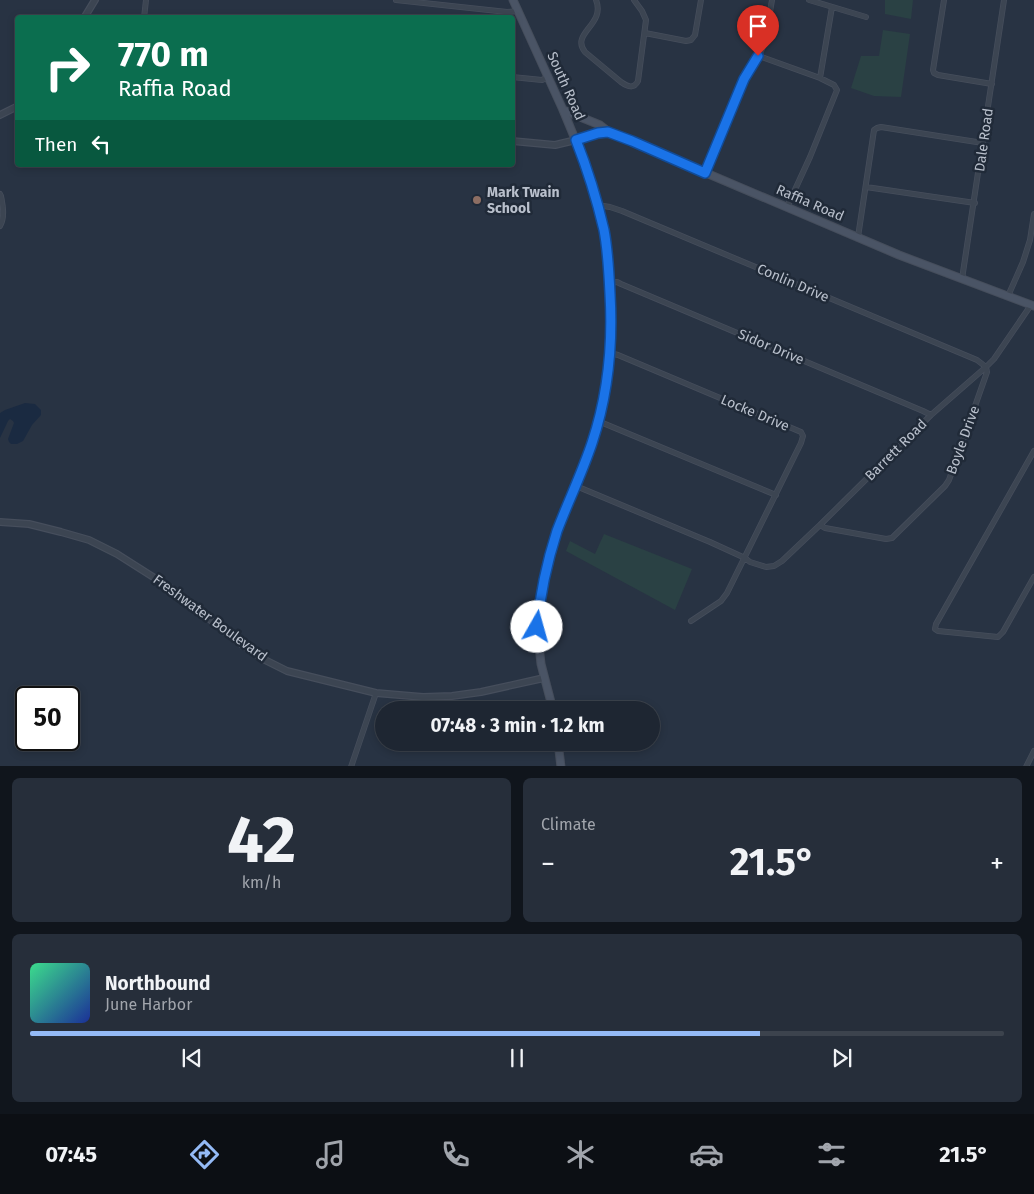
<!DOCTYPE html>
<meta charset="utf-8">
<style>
:root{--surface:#1e2632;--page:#262e3a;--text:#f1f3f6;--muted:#a1a5ac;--line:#3c434d;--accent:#94baf6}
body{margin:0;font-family:"Fira Sans",sans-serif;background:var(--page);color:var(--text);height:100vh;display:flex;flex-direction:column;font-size:19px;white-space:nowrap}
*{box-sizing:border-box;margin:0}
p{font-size:16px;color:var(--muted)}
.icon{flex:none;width:28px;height:28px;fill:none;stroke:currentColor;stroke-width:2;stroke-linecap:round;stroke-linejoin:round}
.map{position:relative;height:766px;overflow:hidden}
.panel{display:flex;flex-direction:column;gap:12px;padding:12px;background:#10151c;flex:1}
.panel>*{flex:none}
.banner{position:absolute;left:15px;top:15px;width:500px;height:152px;border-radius:5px;box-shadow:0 2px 8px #0003,0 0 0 1px var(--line);background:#0b6e4f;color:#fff;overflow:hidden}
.speed{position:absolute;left:15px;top:686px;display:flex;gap:10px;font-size:25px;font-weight:700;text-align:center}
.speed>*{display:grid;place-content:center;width:65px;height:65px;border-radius:50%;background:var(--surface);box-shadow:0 2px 8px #0003,0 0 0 1px var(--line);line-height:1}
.speed .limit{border:2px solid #111;border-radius:8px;background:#fff;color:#111}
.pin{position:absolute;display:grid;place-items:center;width:42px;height:42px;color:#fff;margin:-51px -21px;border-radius:50% 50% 50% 0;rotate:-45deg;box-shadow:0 0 5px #0007}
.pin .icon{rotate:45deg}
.me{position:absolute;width:55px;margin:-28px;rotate:7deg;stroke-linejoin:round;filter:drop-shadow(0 0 4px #0008)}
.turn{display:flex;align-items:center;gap:18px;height:105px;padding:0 20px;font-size:22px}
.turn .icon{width:65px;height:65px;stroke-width:2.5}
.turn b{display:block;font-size:35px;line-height:42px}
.then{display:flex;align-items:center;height:48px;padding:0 20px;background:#0003;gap:10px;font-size:19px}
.big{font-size:38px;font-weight:700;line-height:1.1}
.panel .tile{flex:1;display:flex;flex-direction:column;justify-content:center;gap:8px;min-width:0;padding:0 18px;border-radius:8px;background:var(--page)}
.panel .dial{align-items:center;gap:0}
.dial b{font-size:65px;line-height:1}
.song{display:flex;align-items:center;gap:15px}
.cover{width:60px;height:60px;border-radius:8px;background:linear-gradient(135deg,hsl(150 70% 55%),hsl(230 70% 35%))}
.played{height:5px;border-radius:2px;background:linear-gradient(90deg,var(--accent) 75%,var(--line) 75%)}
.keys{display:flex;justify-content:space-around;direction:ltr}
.heat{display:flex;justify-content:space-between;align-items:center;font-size:28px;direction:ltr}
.panel .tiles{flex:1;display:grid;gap:12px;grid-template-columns:1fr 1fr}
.tile:last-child{grid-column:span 2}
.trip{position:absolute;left:375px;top:701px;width:285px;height:50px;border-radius:25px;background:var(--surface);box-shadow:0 2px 8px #0003,0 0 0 1px var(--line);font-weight:700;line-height:50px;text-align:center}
.dock{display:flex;height:80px;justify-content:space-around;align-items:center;background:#0c0f14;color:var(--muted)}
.dock .icon{width:35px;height:35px}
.dock .active{color:var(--accent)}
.dock b{font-size:22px;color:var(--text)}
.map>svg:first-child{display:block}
.green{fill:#2a4144}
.water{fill:#1a2a41}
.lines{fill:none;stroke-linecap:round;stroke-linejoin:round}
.minor-casing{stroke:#464e5c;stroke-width:6}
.tertiary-casing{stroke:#464e5c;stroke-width:8}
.secondary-casing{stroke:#464e5c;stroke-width:9}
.minor{stroke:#3c4552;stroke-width:4.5}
.tertiary{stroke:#3c4552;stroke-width:5.5}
.secondary{stroke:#4a5465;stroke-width:7}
.route-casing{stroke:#114b97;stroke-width:12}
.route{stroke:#1a73e8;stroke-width:9}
.education-dot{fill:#8d6e63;stroke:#202a38;stroke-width:2}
.labels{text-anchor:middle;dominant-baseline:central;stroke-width:5;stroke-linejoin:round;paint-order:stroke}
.street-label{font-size:14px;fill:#b9c0cc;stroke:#202a38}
.poi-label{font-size:14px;font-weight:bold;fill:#b9c0cc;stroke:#202a38;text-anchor:start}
</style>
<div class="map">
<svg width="1034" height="767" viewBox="0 0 1034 767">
<rect width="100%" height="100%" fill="#283343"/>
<path class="green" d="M885,0H913L911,19L885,14Z
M883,30L910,34L901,97L874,96L851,88L861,56H879Z
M604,534L692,569L675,610L566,551L570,541L595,554Z"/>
<path class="water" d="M25,403L35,404L41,410V415L32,425L23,441L17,444H11L9,442L8,439L14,423L13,421L10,419L8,421L0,438V413L5,410Z"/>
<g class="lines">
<defs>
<path id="minor" d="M396,0L507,12L518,11
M596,0C606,25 570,33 585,52L621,82C628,87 634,89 638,81L646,20L642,11L634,0
M809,0L866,17
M944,0L933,70L934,73L938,75L992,84
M144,18L146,0
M645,33L686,41L691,40L695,35L701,0
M759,56L820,78L834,85L837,90L810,157L787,207
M512,77L542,80L548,77
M820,78L832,7
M705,173L744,79L759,56L764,44L767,30L772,0
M866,187L975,203
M0,194L1,196C3,206 5,217 0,226
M597,205L610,207L622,211L977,360L986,367L987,372L949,480L945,486L892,538L886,539L825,528L820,525
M858,237L874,130L877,128L881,127L983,143
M962,279L1004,0
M610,283L617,282L621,284L923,411L931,415
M1008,296L1023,262L1030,240L1034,214
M610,353L618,355L801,432L803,436L801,443L727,593L721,601L691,621
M598,421L776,495
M1034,451L936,624L935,629L938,631L998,637L1003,632L1034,577
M576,486L710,542L745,558L750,562L766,567L774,566L782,561L820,525L931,415L986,367L994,359L1031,305
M351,767L376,693
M1026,767L1034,751"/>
<path id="tertiary" d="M84,18L95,0
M0,115L18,106
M512,141L555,145L576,140
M0,522L29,524L61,532L89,540L117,554L172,589L237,641L263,659L287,671L376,693L423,697L452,696L481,692L544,678"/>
<path id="secondary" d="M513,0L563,110L580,151L597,205L604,231L610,283L611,329L610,353L603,403L591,445L557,532L543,587L538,614L537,627L541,664L553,710
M563,110L600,125L609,132
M576,140C590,135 602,131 617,135L899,255L1034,306
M558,742L561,767"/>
</defs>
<use href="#minor" class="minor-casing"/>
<use href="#tertiary" class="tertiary-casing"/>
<use href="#secondary" class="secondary-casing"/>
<use href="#minor" class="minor"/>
<use href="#tertiary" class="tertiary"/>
<use href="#secondary" class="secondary"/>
</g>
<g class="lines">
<defs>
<path id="route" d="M537,627C540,595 547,562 557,531C568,502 582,473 592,443C608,395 613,345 610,294C609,273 608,251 604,230C597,200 587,168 576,140L598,133L608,132L632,141L705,173L744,79L758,56"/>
</defs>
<use href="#route" class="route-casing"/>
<use href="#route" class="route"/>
</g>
<circle class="education-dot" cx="477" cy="200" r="5"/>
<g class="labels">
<g class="street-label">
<text transform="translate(566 86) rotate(66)">South Road</text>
<text transform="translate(984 140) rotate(-82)">Dale Road</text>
<text transform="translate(810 203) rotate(23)">Raffia Road</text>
<text transform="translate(793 283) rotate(23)">Conlin Drive</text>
<text transform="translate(771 347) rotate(23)">Sidor Drive</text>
<text transform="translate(755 413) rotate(23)">Locke Drive</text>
<text transform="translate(963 440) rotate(-70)">Boyle Drive</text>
<text transform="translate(896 450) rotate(-45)">Barrett Road</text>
<text transform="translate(210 618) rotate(36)">Freshwater Boulevard</text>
</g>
<g class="poi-label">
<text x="487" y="192">Mark Twain<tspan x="487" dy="16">School</tspan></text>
</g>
</g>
</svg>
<div class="speed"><div class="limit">50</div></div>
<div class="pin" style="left:758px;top:56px;background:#d93025"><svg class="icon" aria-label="arrive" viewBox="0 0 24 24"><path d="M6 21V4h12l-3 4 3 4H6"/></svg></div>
<svg class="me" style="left:537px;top:627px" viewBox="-20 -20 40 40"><circle r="19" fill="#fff"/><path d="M0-13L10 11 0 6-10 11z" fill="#1a73e8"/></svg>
<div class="trip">07:48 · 3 min · 1.2 km</div>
<div class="banner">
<div class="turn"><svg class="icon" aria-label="right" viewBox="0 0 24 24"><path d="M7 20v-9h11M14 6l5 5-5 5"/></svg><div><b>770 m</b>Raffia Road</div></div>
<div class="then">Then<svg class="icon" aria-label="left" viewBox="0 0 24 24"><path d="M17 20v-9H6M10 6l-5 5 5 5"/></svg></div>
</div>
</div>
<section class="panel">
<div class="tiles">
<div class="tile dial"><b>42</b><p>km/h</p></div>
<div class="tile"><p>Climate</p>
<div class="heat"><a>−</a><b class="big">21.5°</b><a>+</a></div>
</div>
<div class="tile">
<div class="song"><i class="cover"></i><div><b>Northbound</b><p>June Harbor</p></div></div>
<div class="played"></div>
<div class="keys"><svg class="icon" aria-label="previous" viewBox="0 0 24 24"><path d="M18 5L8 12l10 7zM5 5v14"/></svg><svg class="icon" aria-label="pause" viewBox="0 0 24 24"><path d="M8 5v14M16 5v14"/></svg><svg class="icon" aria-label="next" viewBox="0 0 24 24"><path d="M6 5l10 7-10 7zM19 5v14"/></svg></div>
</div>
</div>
</section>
<nav class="dock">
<b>07:45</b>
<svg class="icon active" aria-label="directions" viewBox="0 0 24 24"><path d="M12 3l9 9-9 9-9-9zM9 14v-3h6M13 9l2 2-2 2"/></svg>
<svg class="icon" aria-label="music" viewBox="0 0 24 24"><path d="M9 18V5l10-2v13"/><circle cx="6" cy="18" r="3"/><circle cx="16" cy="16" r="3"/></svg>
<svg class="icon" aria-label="phone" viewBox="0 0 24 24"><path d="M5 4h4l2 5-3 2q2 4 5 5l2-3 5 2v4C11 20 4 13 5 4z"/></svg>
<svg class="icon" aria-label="climate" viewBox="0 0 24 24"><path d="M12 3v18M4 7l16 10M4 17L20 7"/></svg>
<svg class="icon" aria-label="car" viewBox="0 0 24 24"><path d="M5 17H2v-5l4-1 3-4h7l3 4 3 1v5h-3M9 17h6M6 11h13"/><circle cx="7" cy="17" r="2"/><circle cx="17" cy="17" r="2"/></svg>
<svg class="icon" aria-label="filters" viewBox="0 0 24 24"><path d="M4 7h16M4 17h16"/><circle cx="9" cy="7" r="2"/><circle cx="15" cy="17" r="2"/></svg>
<b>21.5°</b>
</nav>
